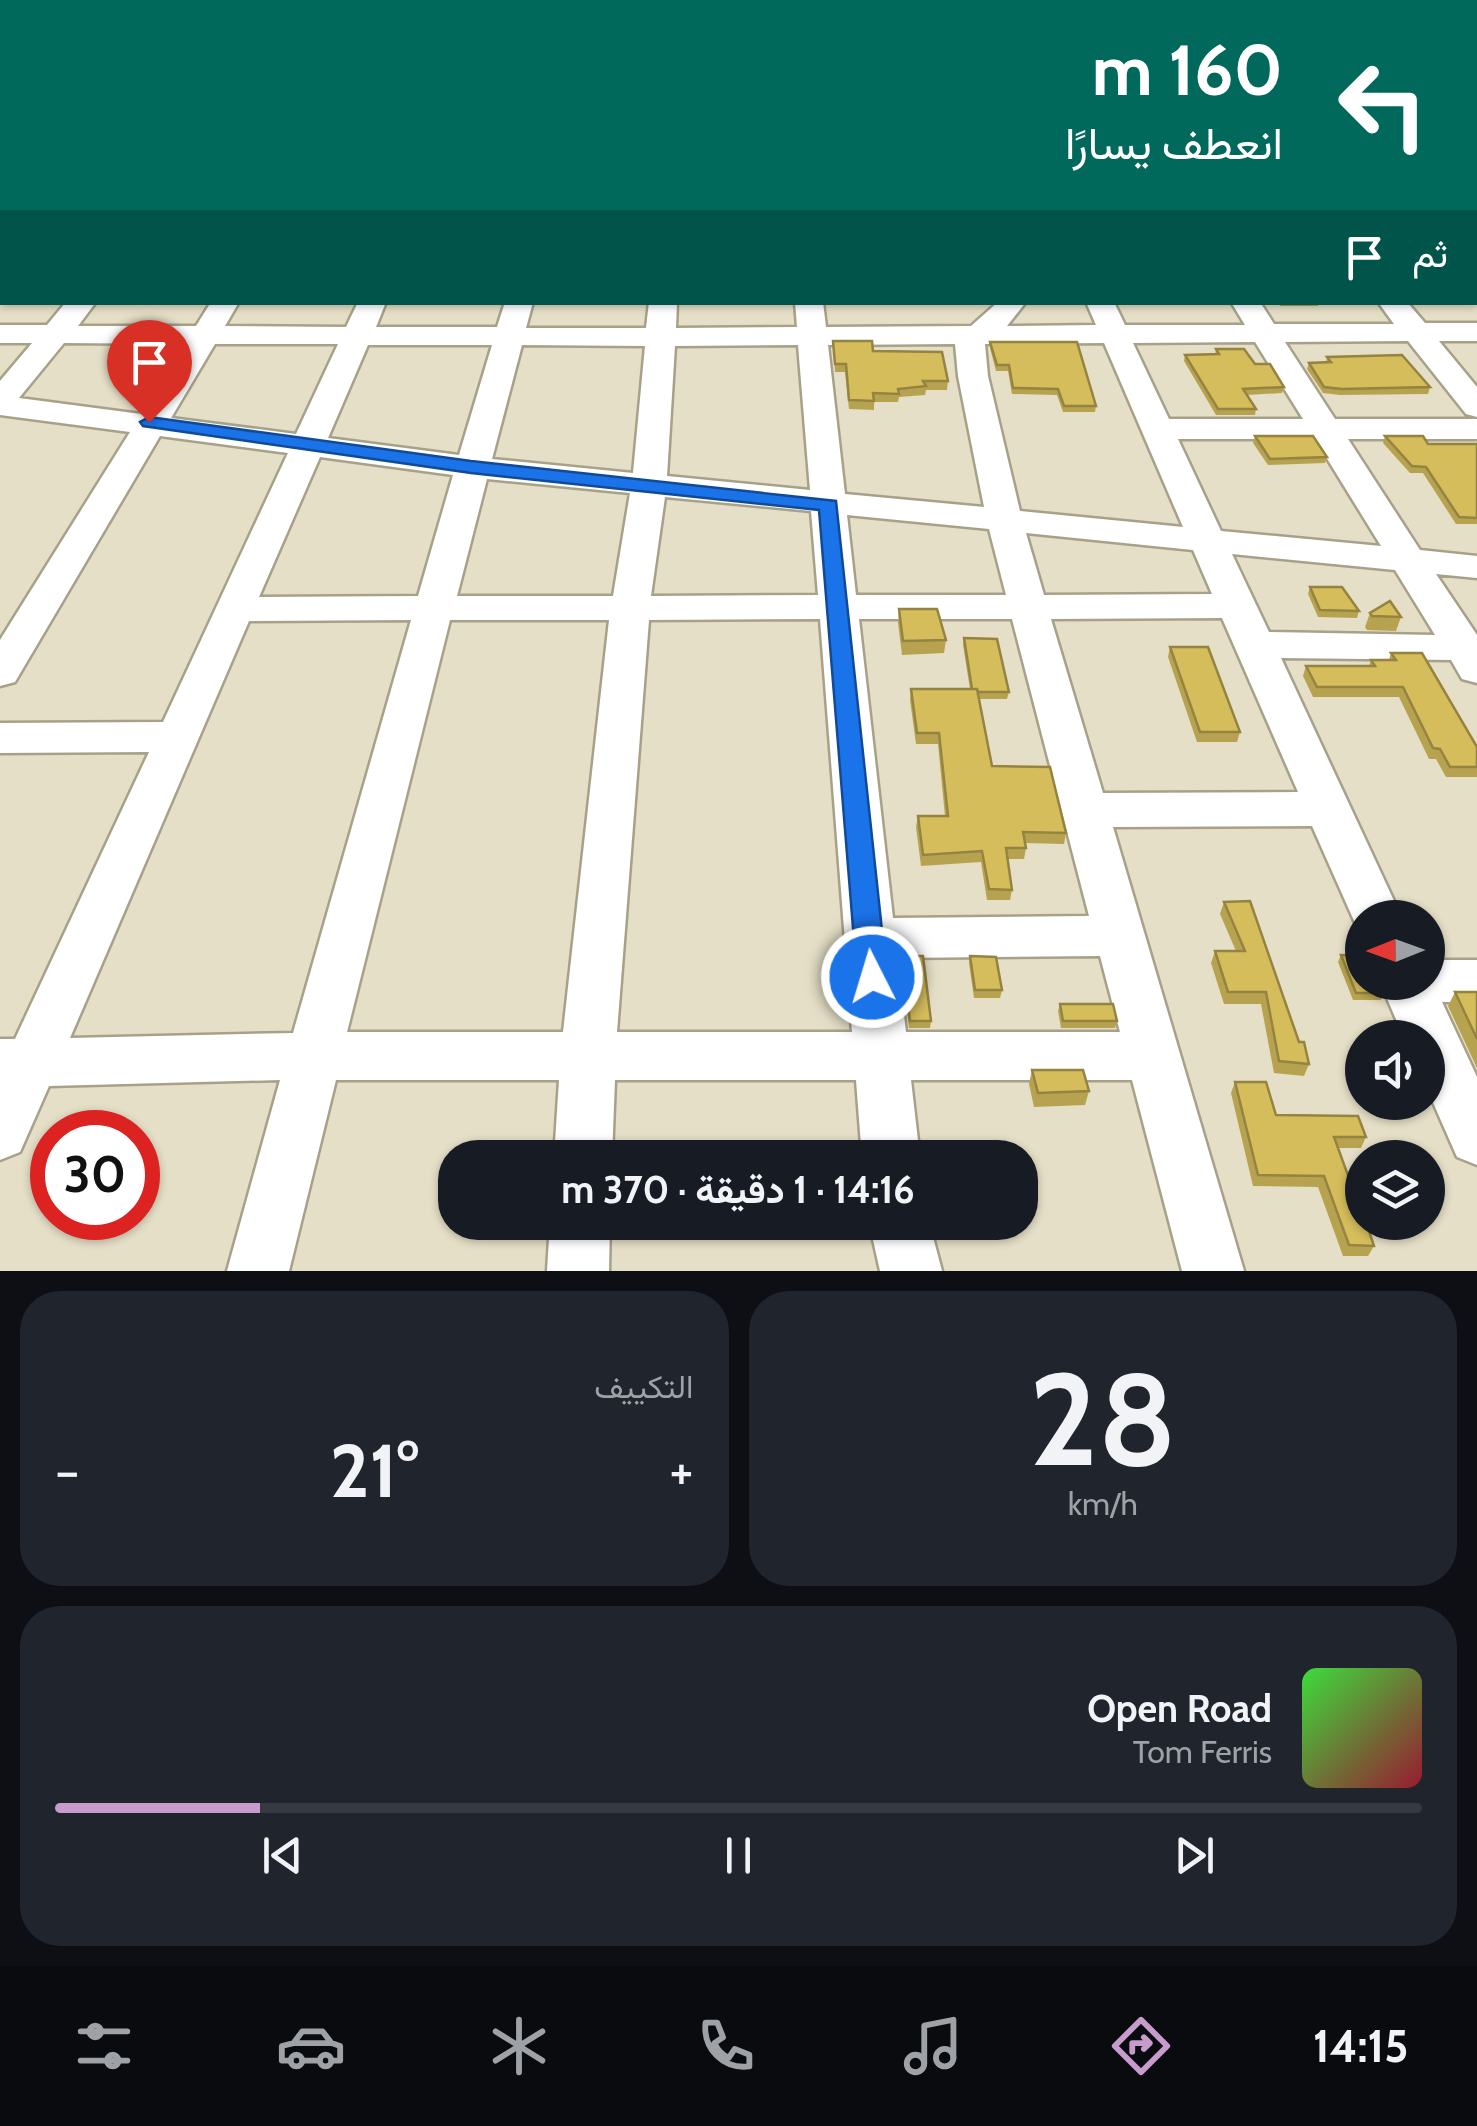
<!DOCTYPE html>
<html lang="ar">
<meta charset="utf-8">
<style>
:root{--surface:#171b24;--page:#20242c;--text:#f1f3f6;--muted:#9ea1a6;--line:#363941;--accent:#c79ccc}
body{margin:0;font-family:Cabin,Vazirmatn,sans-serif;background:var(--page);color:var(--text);direction:rtl;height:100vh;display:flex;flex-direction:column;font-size:38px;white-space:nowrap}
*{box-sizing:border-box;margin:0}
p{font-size:32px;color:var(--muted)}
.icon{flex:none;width:55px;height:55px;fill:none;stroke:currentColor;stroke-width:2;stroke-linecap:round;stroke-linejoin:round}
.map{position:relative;height:1271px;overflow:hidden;direction:ltr}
.drawer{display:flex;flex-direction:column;gap:20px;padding:20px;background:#0d0f14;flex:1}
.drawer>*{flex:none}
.top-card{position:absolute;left:0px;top:0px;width:1478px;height:305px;box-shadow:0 2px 8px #0004;direction:rtl;background:#00695c;color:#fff;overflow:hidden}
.needle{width:65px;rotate:269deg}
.fabs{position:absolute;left:1345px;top:900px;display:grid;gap:20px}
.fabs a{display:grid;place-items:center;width:100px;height:100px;border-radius:50%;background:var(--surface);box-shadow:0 2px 8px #0004;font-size:50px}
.speed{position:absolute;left:30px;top:1110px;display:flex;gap:20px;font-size:50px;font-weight:700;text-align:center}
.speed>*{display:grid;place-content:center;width:130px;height:130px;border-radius:50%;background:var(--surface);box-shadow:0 2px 8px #0004;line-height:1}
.speed .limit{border:15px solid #d22;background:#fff;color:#111}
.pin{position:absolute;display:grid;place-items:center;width:85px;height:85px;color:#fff;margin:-102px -42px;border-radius:50% 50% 50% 0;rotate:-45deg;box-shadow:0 0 10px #0007}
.pin .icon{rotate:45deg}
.me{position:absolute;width:110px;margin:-55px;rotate:355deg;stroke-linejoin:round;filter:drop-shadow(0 0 8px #0008)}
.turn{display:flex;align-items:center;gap:35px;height:210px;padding:0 30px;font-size:45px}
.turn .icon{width:130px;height:130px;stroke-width:2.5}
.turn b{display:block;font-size:70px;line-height:85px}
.then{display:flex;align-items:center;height:95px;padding:0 30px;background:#0003;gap:20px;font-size:38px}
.big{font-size:75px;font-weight:700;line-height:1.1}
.drawer .card{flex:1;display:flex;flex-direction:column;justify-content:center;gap:15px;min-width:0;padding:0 35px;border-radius:40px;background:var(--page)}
.drawer .dial{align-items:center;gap:0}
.dial b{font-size:130px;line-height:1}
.song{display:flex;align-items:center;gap:30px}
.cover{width:120px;height:120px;border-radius:15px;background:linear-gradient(135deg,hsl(120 70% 55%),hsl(350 70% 35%))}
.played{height:10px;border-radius:5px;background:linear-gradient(90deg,var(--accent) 15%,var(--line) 15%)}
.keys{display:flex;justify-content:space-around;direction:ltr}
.heat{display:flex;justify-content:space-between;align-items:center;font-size:55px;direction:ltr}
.drawer .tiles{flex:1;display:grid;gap:20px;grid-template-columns:1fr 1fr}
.card:last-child{grid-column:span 2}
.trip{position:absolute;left:438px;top:1140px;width:600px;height:100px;border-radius:40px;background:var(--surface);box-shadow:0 2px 8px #0004;font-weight:700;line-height:100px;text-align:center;direction:rtl}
.dock{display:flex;height:160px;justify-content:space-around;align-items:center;background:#090b0e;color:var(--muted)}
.dock .icon{width:70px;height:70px}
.dock .selected{color:var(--accent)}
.dock b{font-size:45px;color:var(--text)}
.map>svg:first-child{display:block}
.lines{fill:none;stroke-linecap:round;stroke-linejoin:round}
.minor-casing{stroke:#a7a18a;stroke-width:5}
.minor{fill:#fff;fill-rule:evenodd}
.wall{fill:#b7a34f}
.building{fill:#d5bd5c;stroke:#958440;stroke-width:2.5}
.route{fill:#1a73e8;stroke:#114b97;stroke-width:2.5}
</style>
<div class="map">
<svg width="1477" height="1271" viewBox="0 0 1477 1271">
<rect width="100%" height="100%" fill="#e5dfc7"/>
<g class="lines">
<defs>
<path id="minor" d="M700,0H718V2H700Z
M895,0H913L914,2H896Z
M977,0H995L996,2H978Z
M1133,0H1222L1223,1L1135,2Z
M1431,0H1451L1452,2H1433Z
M1475,19L1477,20V33L1475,32Z
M0,57H2V69H0Z
M1475,63H1477V75H1475Z
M2,227V245L0,246V228Z
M1475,232H1477V248H1475Z
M66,302H96L78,326H196L211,302H239L225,326L346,327L358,302H386L376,327H497L505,302H533L526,328H646L649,302H677L676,328L797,327L795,302H823L826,327L971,326L998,302H1026L1007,326L1096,325L1086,302H1114L1125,325H1245L1231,302H1260L1274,324H1394L1378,302H1407L1425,323H1477V341H1439L1477,387V417L1466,414L1408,341L1285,342L1335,419H1477V439H1348L1420,550L1477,556V578L1436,574L1477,635V683L1462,679L1451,660L1281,658L1402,918H1362V933L1359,932L1312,826L1113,827L1244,1271H1182L1132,1080H911L920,1158H862L856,1080H615L612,1158H554L559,1080H336L289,1271H227L280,1080L49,1086L20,1152L0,1160V1039H15L149,752L0,753V723L163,722L288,453L160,436L15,682L0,686V640L130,432L0,415V381L32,343H0V325H47ZM1255,342L1303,419H1169L1133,343ZM64,343L185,344L141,414L19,398ZM1104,343L1183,527L1020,511L988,376L985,344ZM215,344H338L296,434L171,418ZM955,344L958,376L984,507L845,494L828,345ZM368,345H492L459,455L328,438ZM522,345L645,346L633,473L492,459ZM798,345L810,490L667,476L675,346ZM1178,439H1315L1381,546L1221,531ZM320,457L453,475L418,596L259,597ZM487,479L630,493L613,596H457ZM665,497L811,511L818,595L651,596ZM847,515L989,529L1006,595H856ZM1026,533L1193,550L1212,594L1044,595ZM1232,554L1395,570L1435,635L1269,632ZM1222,618L1298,792L1103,793L1051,619ZM820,619L852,1032H617L649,620ZM859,619H1012L1089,916L893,918ZM411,620L293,1033L70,1038L249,621ZM450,620H609L563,1032H347ZM1100,956L1120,1032H906L897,958Z
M1428,960H1477V1002H1442L1477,1077V1165L1457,1157L1428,1091V1038H1404L1380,982H1428Z
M550,1222H610L609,1271H547Z
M869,1222H929L942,1271H880Z"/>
</defs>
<use href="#minor" class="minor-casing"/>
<use href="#minor" class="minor"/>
</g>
<path class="wall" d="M750,0H788L789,2H876H751Z
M1017,0H1058L1057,2H1019Z
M1278,302H1319L1318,306H1280Z
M833,341L873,351L948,381L947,390H926L925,395L899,397L898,402H874V410L849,409L845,372H835Z
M990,342L1096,406L1095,412H1063L1057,395L1012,394L1008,371H996L990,348Z
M1216,349L1284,387L1282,393L1247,395L1256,409L1255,415H1216L1184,361L1185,355L1215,354Z
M1327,357L1430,387L1428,394L1340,395L1323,393L1307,369L1309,363L1326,362Z
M1255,436L1327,457L1325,463L1268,465L1253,443Z
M1385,436L1428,444H1477V524H1456L1423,473H1410L1383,443Z
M1310,587L1359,611L1357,618L1318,617L1308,594Z
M899,609L946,640L944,653L902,655L898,623Z
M1370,613L1401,617L1396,631L1367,630L1365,627Z
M964,638L1009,692L1007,699H979L992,766L1066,833L1064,844L1025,843L1026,848L1024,859H1007L1012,890L1010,900H987L981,862L921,866L916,827L918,816H945L938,744H916L910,700L911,689H970L963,645Z
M1170,647L1240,732L1237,742H1197L1168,657Z
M1391,653L1477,747V777H1446L1436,759H1429L1399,697H1313L1303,676L1306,666H1369L1371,660H1389Z
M1224,902L1299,1042L1309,1064L1304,1076L1274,1073L1261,1004H1224L1211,963L1215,951H1236L1220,914Z
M1341,955L1384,993L1381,1000H1353L1338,962Z
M902,956L931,1021L930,1028H909L901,964Z
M970,956L1002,990L1000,998H974L969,963Z
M1455,992H1477V1068L1448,1006Z
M1060,1004L1117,1021L1115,1028H1061L1058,1011Z
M1032,1070L1089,1091L1085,1105L1034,1107L1029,1084Z
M1235,1082L1276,1115L1366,1137L1361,1148H1338L1374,1246L1368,1256H1343L1318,1187L1253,1186L1231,1093Z"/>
<path class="building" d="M785,0L789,2L875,0L876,2H785Z
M833,341H872L873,351L942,352L948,381H923L926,386L898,389L899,394L873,393L874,401L849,400L846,364H835Z
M990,342H1077L1096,406H1064L1058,389L1013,388L1009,365H997Z
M1216,349H1244L1255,364H1270L1284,387L1243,389L1256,409H1218L1185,355L1219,354Z
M1402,355L1430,387L1342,389L1324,387L1309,363L1331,362L1327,357Z
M1255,436H1313L1327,457L1270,459Z
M1385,436H1423L1428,444H1477V518L1459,517L1426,467L1412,466Z
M1310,587H1342L1359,611L1320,610Z
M1390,601L1401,617L1372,616L1370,613Z
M899,609H937L946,640L903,641Z
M964,638L997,639L1009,692H978L977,689H972Z
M1170,647H1208L1240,732H1200Z
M1391,653H1422L1477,747V767H1450L1440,749L1433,748L1403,687H1317L1306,666H1375L1371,660H1396Z
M911,689H977L992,766L1050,767L1066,833L1023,832L1026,848H1006L1012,890L989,889L982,851L923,855L918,816H948L939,733H917Z
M1250,901L1299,1042H1304L1309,1064L1279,1061L1266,992H1228L1215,951H1245L1224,902Z
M1341,955L1362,956V982H1380L1384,993H1356Z
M902,956H923L931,1021H910Z
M970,956L996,957L1002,990H975Z
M1455,992H1477V1039Z
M1060,1004H1113L1117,1021H1063Z
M1032,1070H1083L1089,1091L1038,1093Z
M1235,1082H1266L1276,1115L1358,1116L1366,1137H1334L1362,1214V1222H1366L1374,1246L1349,1245L1324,1176L1258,1175Z"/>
<path class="route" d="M149,417L471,461L836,501L887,977L883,986L872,989L862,986L857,977L819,510L471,473L143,426L140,422Z"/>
</svg>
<div class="fabs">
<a><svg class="needle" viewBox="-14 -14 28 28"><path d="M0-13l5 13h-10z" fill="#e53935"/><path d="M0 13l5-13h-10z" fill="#9ea1a6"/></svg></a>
<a><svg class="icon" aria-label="sound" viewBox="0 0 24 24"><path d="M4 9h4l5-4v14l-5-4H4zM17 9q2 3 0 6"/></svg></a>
<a><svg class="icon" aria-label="layers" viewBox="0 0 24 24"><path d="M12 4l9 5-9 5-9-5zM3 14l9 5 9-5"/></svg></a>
</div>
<div class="speed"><div class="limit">30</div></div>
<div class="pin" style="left:149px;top:422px;background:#d93025"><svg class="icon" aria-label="arrive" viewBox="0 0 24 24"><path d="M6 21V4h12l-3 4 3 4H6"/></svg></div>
<svg class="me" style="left:872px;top:977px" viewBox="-20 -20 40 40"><circle r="17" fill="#1a73e8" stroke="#fff" stroke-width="3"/><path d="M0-11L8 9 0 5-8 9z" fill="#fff"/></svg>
<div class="trip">14:16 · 1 دقيقة · 370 m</div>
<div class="top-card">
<div class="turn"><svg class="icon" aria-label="left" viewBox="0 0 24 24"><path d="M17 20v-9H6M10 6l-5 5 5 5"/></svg><div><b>160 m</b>انعطف يسارًا</div></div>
<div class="then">ثم<svg class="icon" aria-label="arrive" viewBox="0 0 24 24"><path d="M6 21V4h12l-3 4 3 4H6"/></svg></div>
</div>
</div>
<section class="drawer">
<div class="tiles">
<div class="card dial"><b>28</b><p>km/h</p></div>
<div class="card"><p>التكييف</p>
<div class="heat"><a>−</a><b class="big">21°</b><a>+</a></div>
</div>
<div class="card">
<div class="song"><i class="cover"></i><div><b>Open Road</b><p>Tom Ferris</p></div></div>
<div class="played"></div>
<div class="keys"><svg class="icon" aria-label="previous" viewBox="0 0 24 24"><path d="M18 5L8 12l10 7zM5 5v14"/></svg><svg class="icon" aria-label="pause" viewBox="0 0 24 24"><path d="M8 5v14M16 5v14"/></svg><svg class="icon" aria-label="next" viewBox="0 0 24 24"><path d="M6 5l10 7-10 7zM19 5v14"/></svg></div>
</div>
</div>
</section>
<nav class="dock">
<b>14:15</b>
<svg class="icon selected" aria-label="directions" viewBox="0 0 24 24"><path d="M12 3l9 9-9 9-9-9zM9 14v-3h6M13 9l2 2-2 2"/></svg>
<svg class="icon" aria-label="music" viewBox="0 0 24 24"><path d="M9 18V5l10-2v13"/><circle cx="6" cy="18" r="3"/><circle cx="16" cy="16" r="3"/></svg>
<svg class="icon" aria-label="phone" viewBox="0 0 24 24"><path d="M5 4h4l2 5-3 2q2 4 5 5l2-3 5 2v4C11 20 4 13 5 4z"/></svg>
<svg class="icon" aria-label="climate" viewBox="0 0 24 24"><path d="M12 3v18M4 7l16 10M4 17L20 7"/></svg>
<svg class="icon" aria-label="car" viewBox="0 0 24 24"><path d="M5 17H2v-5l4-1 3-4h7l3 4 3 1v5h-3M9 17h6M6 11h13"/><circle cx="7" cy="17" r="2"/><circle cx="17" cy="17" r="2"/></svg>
<svg class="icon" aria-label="filters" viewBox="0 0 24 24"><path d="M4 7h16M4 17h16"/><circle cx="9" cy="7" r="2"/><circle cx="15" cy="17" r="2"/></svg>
</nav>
